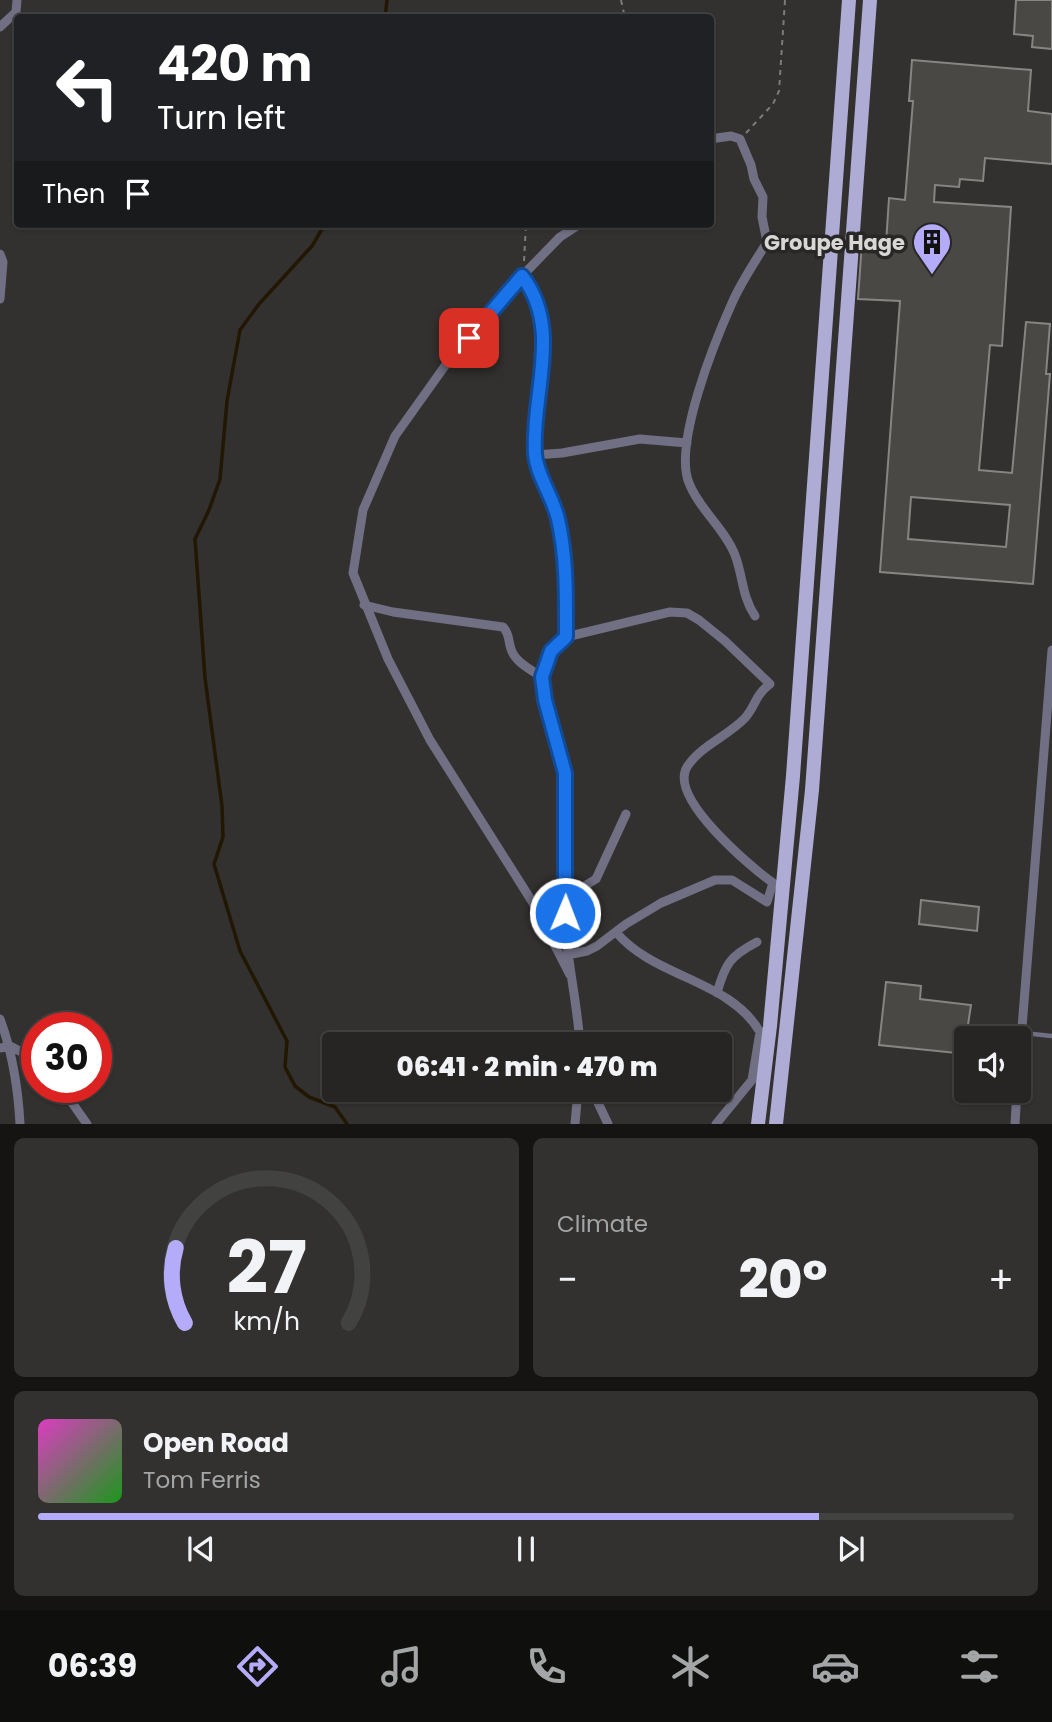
<!DOCTYPE html>
<meta charset="utf-8">
<style>
:root{--surface:#262523;--page:#323130;--text:#f1f3f6;--muted:#a4a5a6;--line:#424241;--accent:#b4acf9}
body{margin:0;font-family:Poppins,sans-serif;background:var(--page);color:var(--text);height:100vh;display:flex;flex-direction:column;font-size:26px;white-space:nowrap}
*{box-sizing:border-box;margin:0}
p{font-size:23px;color:var(--muted)}
.icon{flex:none;width:38px;height:38px;fill:none;stroke:currentColor;stroke-width:2;stroke-linecap:round;stroke-linejoin:round}
.map{position:relative;height:1124px;overflow:hidden}
.sheet{display:flex;flex-direction:column;gap:14px;padding:14px;background:#151413;flex:1}
.sheet>*{flex:none}
.banner{position:absolute;left:14px;top:14px;width:700px;height:214px;border-radius:7px;box-shadow:0 2px 5px #0004,0 0 0 2px var(--line);background:#202124;color:#fff;overflow:hidden}
.tools{position:absolute;left:954px;top:1026px;display:grid;gap:14px}
.tools a{display:grid;place-items:center;width:77px;height:77px;border-radius:7px;background:var(--surface);box-shadow:0 2px 5px #0004,0 0 0 2px var(--line);font-size:35px}
.speed{position:absolute;left:21px;top:1012px;display:flex;gap:14px;font-size:35px;font-weight:700;text-align:center}
.speed>*{display:grid;place-content:center;width:91px;height:91px;border-radius:50%;background:var(--surface);box-shadow:0 2px 5px #0004,0 0 0 2px var(--line);line-height:1}
.speed .limit{border:10px solid #d22;background:#fff;color:#111}
.pin{position:absolute;display:grid;place-items:center;width:60px;height:60px;color:#fff;margin:-30px;border-radius:14px;box-shadow:0 4px 10px #0006}
.me{position:absolute;width:77px;margin:-38px;rotate:1deg;stroke-linejoin:round;filter:drop-shadow(0 0 5px #0008)}
.turn{display:flex;align-items:center;gap:24px;height:147px;padding:0 28px;font-size:32px}
.turn .icon{width:91px;height:91px;stroke-width:2.5}
.turn b{display:block;font-size:49px;line-height:60px}
.then{display:flex;align-items:center;height:66px;padding:0 28px;background:#0003;gap:14px;font-size:26px}
.big{font-size:52px;font-weight:800;line-height:1.1}
.sheet .card{flex:1;display:flex;flex-direction:column;justify-content:center;gap:10px;min-width:0;padding:0 24px;border-radius:10px;background:var(--page)}
.sheet .dial{align-items:center;gap:0}
.dial svg{height:182px;overflow:visible;fill:none;stroke:var(--line);stroke-width:7;stroke-linecap:round;text-anchor:middle}
.dial text{fill:var(--text);stroke:none}
.song{display:flex;align-items:center;gap:21px}
.cover{width:84px;height:84px;border-radius:10px;background:linear-gradient(135deg,hsl(310 70% 55%),hsl(120 70% 35%))}
.played{height:7px;border-radius:4px;background:linear-gradient(90deg,var(--accent) 80%,var(--line) 80%)}
.keys{display:flex;justify-content:space-around;direction:ltr}
.heat{display:flex;justify-content:space-between;align-items:center;font-size:38px;direction:ltr}
.sheet .tiles{flex:1;display:grid;gap:14px;grid-template-columns:1fr 1fr}
.card:last-child{grid-column:span 2}
.trip{position:absolute;left:322px;top:1032px;width:410px;height:70px;border-radius:7px;background:var(--surface);box-shadow:0 2px 5px #0004,0 0 0 2px var(--line);font-weight:800;line-height:70px;text-align:center}
.tab-bar{display:flex;height:112px;justify-content:space-around;align-items:center;background:#0f0f0e;color:var(--muted)}
.tab-bar .icon{width:49px;height:49px}
.tab-bar .active{color:var(--accent)}
.tab-bar b{font-size:32px;color:var(--text)}
.map>svg:first-child{display:block}
.lines{fill:none;stroke-linecap:round;stroke-linejoin:round}
.stream{stroke:#221702;stroke-width:3.5}
.building{fill:#494845;stroke:#878583;stroke-width:2;fill-rule:evenodd}
.path{stroke:#7d7c7a;stroke-width:2;stroke-dasharray:5 5;stroke-linecap:butt}
.service{stroke:#706f83;stroke-width:4.5}
.minor{stroke:#706f83;stroke-width:9}
.primary{stroke:#aeacd4;stroke-width:14}
.route-casing{stroke:#114b97;stroke-width:18}
.route{stroke:#1a73e8;stroke-width:12}
.labels{text-anchor:middle;dominant-baseline:central;stroke-width:7;stroke-linejoin:round;paint-order:stroke}
.poi-label{font-size:21px;font-weight:bold;fill:#d8d7d6;stroke:#282725;text-anchor:end}
</style>
<div class="map">
<svg width="1052" height="1124" viewBox="0 0 1052 1124">
<rect width="100%" height="100%" fill="#32312f"/>
<g class="lines">
<path class="stream" d="M385,18L387,0
M325,224L312,246L259,304L240,330L227,401L220,479L209,510L195,539L205,678L222,806L223,837L214,864L240,951L287,1041L285,1067L295,1086L309,1097L335,1107L347,1124"/>
</g>
<path class="building" d="M1016,0H1052V49L1032,47L1033,36L1014,34Z
M912,60L1031,70L1028,111L1052,114V164L985,158L983,181L960,179L959,187L935,185L934,202L1011,207L1002,346L990,345L979,470L1012,473L1026,322L1050,324L1046,374H1050L1033,584L880,572L900,301L858,299L862,242L886,244L889,198L905,200L913,101H909ZM911,497L1010,505L1006,547L908,539Z
M921,900L979,907L977,931L919,924Z
M886,982L921,986L920,999L971,1005L966,1038V1054L879,1045Z"/>
<g class="lines">
<path class="path" d="M621,0L625,18
M746,133L773,104L779,91L785,0
M524,261L526,224"/>
<path class="service" d="M1023,1033L1052,1036"/>
<path class="minor" d="M0,27L16,12L17,0
M710,139L731,136L740,139L751,165L754,179L763,197L762,217L767,242C755,262 741,282 732,303C715,341 673,444 689,483C699,509 725,529 735,555C743,576 742,597 755,616
M0,254L3,262L0,299
M522,276L447,363L395,436L363,510L353,573L388,659L430,740L533,903L570,975
M535,455C536,435 537,415 539,396C542,352 551,314 522,276L560,237L580,224
M364,605L393,612L503,627C510,634 508,641 511,649C515,662 531,670 542,677
M566,637L564,562L559,522L535,455L562,453L640,439L687,443
M565,898V773L545,700L542,677L544,667L551,651L566,637L670,612L687,613L699,620L725,641L770,684C754,696 756,706 745,718C728,736 700,746 687,767C668,798 751,867 773,883L767,902L732,880H715L661,903L626,924L597,946L587,951L567,955
M616,932C654,978 729,979 760,1032L752,1080L716,1124
M717,993C725,964 730,956 757,942
M0,1019C13,1054 18,1087 20,1124
M580,1045C577,995 563,948 565,898L596,879L626,814
M0,1048L10,1046L37,1060
M1018,1078L1052,650
M61,1087L87,1124
M592,1090L608,1124
M575,1124L578,1090
M1015,1124L1017,1090"/>
<path class="primary" d="M758,1124L770,1026L793,776L849,0
M776,1124L812,790L870,0"/>
</g>
<g class="lines">
<defs>
<path id="route" d="M469,338L522,276C563,329 531,394 535,454C537,476 553,497 558,519C567,558 566,598 566,637L551,651L542,677L545,700L565,773V913"/>
</defs>
<use href="#route" class="route-casing"/>
<use href="#route" class="route"/>
</g>
<defs>
<symbol id="building-pin" viewBox="-11 -11 22 30"><path d="M0 17L-7.5 6A9.5 9.5 0 1 1 7.5 6Z" fill="#b4acf9" stroke="#282725"/><path d="M-4-6H4V6H1V3H-1V6H-4ZM-2.5-4.3h1.7v1.8h-1.7ZM.8-4.3h1.7v1.8H.8ZM-2.5-1h1.7V.8h-1.7ZM.8-1h1.7V.8H.8Z" fill="#111"/></symbol>
</defs>
<g fill-rule="evenodd">
<use href="#building-pin" x="910" y="220" width="44" height="60"/>
</g>
<g class="labels">
<g class="poi-label">
<text x="905" y="242">Groupe Hage</text>
</g>
</g>
</svg>
<div class="tools">
<a><svg class="icon" aria-label="sound" viewBox="0 0 24 24"><path d="M4 9h4l5-4v14l-5-4H4zM17 9q2 3 0 6"/></svg></a>
</div>
<div class="speed"><div class="limit">30</div></div>
<div class="pin" style="left:469px;top:338px;background:#d93025"><svg class="icon" aria-label="arrive" viewBox="0 0 24 24"><path d="M6 21V4h12l-3 4 3 4H6"/></svg></div>
<svg class="me" style="left:565px;top:913px" viewBox="-20 -20 40 40"><circle r="17" fill="#1a73e8" stroke="#fff" stroke-width="3"/><path d="M0-11L8 9 0 5-8 9z" fill="#fff"/></svg>
<div class="trip">06:41 · 2 min · 470 m</div>
<div class="banner">
<div class="turn"><svg class="icon" aria-label="left" viewBox="0 0 24 24"><path d="M17 20v-9H6M10 6l-5 5 5 5"/></svg><div><b>420 m</b>Turn left</div></div>
<div class="then">Then<svg class="icon" aria-label="arrive" viewBox="0 0 24 24"><path d="M6 21V4h12l-3 4 3 4H6"/></svg></div>
</div>
</div>
<section class="sheet">
<div class="tiles">
<div class="card dial"><svg viewBox="0 0 100 80">
<path d="M14 69A42 42 0 1 1 86 69"/>
<path d="M14 69A42 42 0 0 1 10 36" stroke="#b4acf9"/>
<text x="50" y="56" font-size="32" font-weight="700">27</text>
<text x="50" y="72" font-size="11">km/h</text>
</svg></div>
<div class="card"><p>Climate</p>
<div class="heat"><a>−</a><b class="big">20°</b><a>+</a></div>
</div>
<div class="card">
<div class="song"><i class="cover"></i><div><b>Open Road</b><p>Tom Ferris</p></div></div>
<div class="played"></div>
<div class="keys"><svg class="icon" aria-label="previous" viewBox="0 0 24 24"><path d="M18 5L8 12l10 7zM5 5v14"/></svg><svg class="icon" aria-label="pause" viewBox="0 0 24 24"><path d="M8 5v14M16 5v14"/></svg><svg class="icon" aria-label="next" viewBox="0 0 24 24"><path d="M6 5l10 7-10 7zM19 5v14"/></svg></div>
</div>
</div>
</section>
<nav class="tab-bar">
<b>06:39</b>
<svg class="icon active" aria-label="directions" viewBox="0 0 24 24"><path d="M12 3l9 9-9 9-9-9zM9 14v-3h6M13 9l2 2-2 2"/></svg>
<svg class="icon" aria-label="music" viewBox="0 0 24 24"><path d="M9 18V5l10-2v13"/><circle cx="6" cy="18" r="3"/><circle cx="16" cy="16" r="3"/></svg>
<svg class="icon" aria-label="phone" viewBox="0 0 24 24"><path d="M5 4h4l2 5-3 2q2 4 5 5l2-3 5 2v4C11 20 4 13 5 4z"/></svg>
<svg class="icon" aria-label="climate" viewBox="0 0 24 24"><path d="M12 3v18M4 7l16 10M4 17L20 7"/></svg>
<svg class="icon" aria-label="car" viewBox="0 0 24 24"><path d="M5 17H2v-5l4-1 3-4h7l3 4 3 1v5h-3M9 17h6M6 11h13"/><circle cx="7" cy="17" r="2"/><circle cx="17" cy="17" r="2"/></svg>
<svg class="icon" aria-label="filters" viewBox="0 0 24 24"><path d="M4 7h16M4 17h16"/><circle cx="9" cy="7" r="2"/><circle cx="15" cy="17" r="2"/></svg>
</nav>
